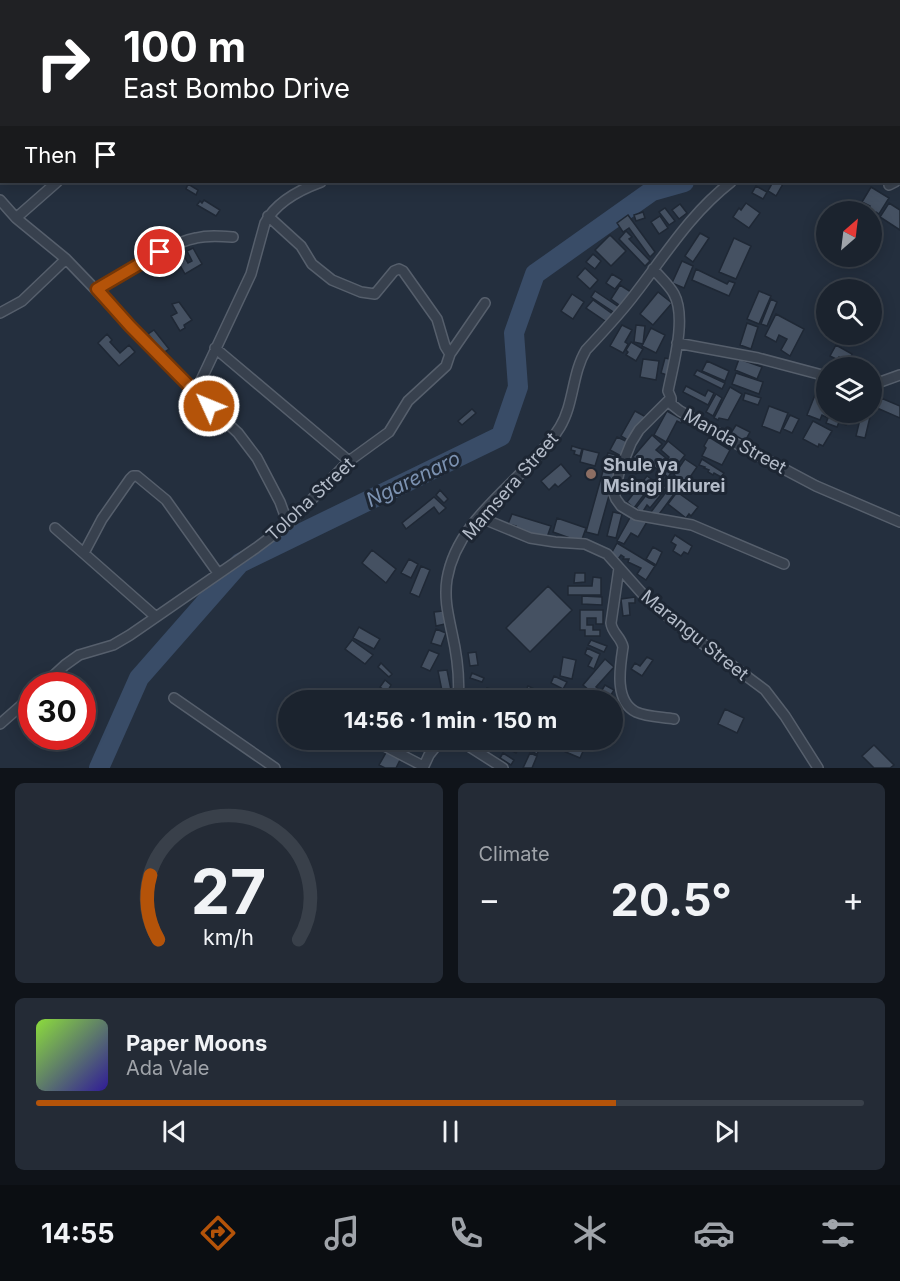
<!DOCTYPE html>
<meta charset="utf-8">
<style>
:root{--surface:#1b232e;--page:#242b36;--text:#f1f3f6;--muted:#a0a4aa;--line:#39404a;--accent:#b45309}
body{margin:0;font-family:Inter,sans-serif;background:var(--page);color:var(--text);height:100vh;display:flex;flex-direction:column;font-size:22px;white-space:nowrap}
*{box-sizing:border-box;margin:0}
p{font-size:20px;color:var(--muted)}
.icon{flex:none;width:33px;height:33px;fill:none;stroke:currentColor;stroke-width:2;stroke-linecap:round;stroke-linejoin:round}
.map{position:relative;height:768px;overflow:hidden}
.sheet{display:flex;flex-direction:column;gap:15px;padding:15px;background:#0f1319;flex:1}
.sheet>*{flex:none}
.hud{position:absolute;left:0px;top:0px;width:900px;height:183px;box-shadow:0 3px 15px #0003,0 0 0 2px var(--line);background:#202124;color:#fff;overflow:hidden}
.needle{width:39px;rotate:28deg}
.tools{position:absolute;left:816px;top:201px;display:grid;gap:12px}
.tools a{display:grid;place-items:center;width:66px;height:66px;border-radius:50%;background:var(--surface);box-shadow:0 3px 15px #0003,0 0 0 2px var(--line);font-size:30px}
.speed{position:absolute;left:18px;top:672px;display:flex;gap:12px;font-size:30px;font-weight:700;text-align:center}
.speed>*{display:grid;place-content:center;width:78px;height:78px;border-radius:50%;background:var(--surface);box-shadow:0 3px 15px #0003,0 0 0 2px var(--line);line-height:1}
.speed .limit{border:9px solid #d22;background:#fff;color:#111}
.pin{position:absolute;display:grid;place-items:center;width:51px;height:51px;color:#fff;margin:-26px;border:3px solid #fff;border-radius:50%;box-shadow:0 2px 6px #0007}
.me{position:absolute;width:66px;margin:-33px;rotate:314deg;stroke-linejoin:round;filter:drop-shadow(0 0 4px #0008)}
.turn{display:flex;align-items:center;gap:21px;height:126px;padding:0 24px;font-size:27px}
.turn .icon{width:78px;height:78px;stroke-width:2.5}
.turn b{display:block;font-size:42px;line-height:51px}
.then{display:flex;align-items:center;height:57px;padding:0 24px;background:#0003;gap:12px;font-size:22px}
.big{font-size:45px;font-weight:700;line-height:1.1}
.sheet .widget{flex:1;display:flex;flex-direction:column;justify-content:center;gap:9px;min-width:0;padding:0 21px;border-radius:9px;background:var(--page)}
.sheet .dial{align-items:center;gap:0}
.dial svg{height:156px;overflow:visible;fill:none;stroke:var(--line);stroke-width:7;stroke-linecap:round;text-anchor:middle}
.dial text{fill:var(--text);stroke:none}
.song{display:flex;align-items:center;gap:18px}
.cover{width:72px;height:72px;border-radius:9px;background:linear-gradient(135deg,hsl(90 70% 55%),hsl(250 70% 35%))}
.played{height:6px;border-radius:3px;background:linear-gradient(90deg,var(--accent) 70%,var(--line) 70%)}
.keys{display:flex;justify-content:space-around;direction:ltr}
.heat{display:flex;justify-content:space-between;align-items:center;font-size:33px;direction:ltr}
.sheet .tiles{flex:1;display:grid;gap:15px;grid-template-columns:1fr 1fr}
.widget:last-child{grid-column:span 2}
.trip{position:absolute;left:278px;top:690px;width:345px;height:60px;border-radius:30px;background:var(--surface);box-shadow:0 3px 15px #0003,0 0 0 2px var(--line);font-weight:700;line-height:60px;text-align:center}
.tabs{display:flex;height:96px;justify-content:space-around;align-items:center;background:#0b0e12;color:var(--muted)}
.tabs .icon{width:42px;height:42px}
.tabs .on{color:var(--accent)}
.tabs b{font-size:27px;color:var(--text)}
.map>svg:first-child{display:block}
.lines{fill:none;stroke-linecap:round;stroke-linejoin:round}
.river{stroke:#394c67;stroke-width:20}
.building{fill:#455162;stroke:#1f2835;stroke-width:1.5}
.minor-casing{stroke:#565f6c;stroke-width:12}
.minor{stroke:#38414e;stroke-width:9}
.route-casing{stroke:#753606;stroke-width:15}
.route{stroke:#b45309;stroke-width:10}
.education-dot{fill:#8d6e63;stroke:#1d2633;stroke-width:2}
.labels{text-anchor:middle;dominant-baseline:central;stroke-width:6;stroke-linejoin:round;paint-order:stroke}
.street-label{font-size:18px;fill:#b4bcc9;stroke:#1d2633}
.poi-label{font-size:18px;font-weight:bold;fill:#b4bcc9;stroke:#1d2633;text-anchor:start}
.water-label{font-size:20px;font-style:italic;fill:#7c92b1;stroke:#1d2633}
</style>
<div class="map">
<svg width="900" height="768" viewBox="0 0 900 768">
<rect width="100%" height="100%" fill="#242f3e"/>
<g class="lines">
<path class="river" d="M742,2V0
M99,768L139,678L240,563L501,436L518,387L514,333L535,274L652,191L684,182"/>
</g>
<path class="building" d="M773,182H784L776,196L768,191Z
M188,184L198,190L196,195L186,189Z
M756,186L767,192L763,199L752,193Z
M871,187L889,198L879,214L876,212L875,214L867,210L870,206L862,202Z
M204,200L220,210L216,216L197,205L200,201L202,203Z
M746,203L760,213L749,228L733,217L739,208L741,210Z
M889,203L900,210V230L880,217Z
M680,204L687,213L679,219L672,210Z
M665,208L675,221L669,225L659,212Z
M643,212L645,218L636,221L634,215Z
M628,215L655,252L650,257L629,228L623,232L617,223Z
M660,216L668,228L659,234L651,222Z
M626,231L632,237L629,239L650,261L645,266L619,239Z
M700,233L709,238L693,262L685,256Z
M610,235L626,251L611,266L595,250Z
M734,238L751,246L736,279L719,272Z
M193,248L202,264L185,274L173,253L180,249L188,263L192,261L187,251Z
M593,254L601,261L595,269L586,262Z
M682,261L693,266L684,288L672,283Z
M585,268L598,280L590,289L577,277Z
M696,269L727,284L729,281L735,283L729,296L692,280Z
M612,274L622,280L615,289L606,283Z
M620,285L631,292L622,307L611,299Z
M595,291L619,307L615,313L591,297Z
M759,291L771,296L759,324L747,319Z
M658,292L672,303L653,325L640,314Z
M572,294L584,302L573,319L561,311Z
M771,299L777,302L767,326L761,324Z
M593,300L614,315L608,323L586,308Z
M179,302L192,320L184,325L185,328L180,331L171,316L177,313L172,304Z
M776,314L804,329L790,356L781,350L787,339L779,335L776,342L765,336Z
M747,323L758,327L751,349L740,345Z
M622,325L632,330L625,342L628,344L623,353L610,346Z
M636,325L645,326L643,344L634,342Z
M651,328L665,335L656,353L642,346Z
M154,330L169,349L163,353L148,334Z
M107,334L112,340L110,342L120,353L129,345L135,352L119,366L98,343Z
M631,342L643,349L636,361L626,355L628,352L626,350Z
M836,345L852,354L848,362L839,357L838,360L830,356Z
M665,358L674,360L667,375L661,373Z
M643,359L659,361L656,380L640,377Z
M739,359L762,367L757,379L735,370Z
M707,361L729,371L725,381L702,371Z
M697,370L725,383L722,389L694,375Z
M736,373L763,382L759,394L732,384Z
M686,386L705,396L708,390L714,393L708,405L683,392Z
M730,387L742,394L728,420L719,418L718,420L714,418Z
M817,390L826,394V412H840L849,417L846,425L839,422L837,427L826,423L828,418L822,415L820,420L807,415Z
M745,393L761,398L758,405L743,400Z
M716,394L722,398L713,416L706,412Z
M881,398L900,406V418L877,408Z
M769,406L788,413L780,433L762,426Z
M472,409L476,413L462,425L458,421Z
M635,411L646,417L631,442L621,436Z
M667,411L683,420L681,423L677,421L666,442L654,435Z
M790,415L799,419L792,433L783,429Z
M861,415L870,417L865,438L856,436Z
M813,421L832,431L823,446L819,444L818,447L803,439Z
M736,425L750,432L745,441L731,433Z
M652,435L662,444L656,450L667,459L658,470L652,465L649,470L633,457Z
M617,437L628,442L621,456L610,450Z
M709,437L730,450L722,465L702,456L706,448L704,446Z
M668,441L685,455L668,477L659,470L669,457L661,450Z
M572,446L582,449L580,456L574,454L575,451L571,450Z
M583,449L599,453L595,466L580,462Z
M608,453L620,456L598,535L586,532Z
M685,459L697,467L686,483L674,475Z
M702,459L724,473L721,477L714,473L713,475L708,472L709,470L704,468L705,467L699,465Z
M635,461L642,467L636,474L629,468Z
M561,464L571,476L558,487L555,484L549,490L541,481Z
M647,476L654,481L634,508L627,502Z
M667,483L677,490L657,517L651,512L667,491L663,488Z
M655,484L664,491L650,508L647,505L642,513L636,508Z
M440,490L448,499L444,503L436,495Z
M677,492L698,507L691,516L689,514L686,518L668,504Z
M434,497L446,508L439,514L434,507L406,529L402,523Z
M613,512L622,514L616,538L607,536Z
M512,514L551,526L546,540L515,530L516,526L508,524Z
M631,516L647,522L638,537L631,533L624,544L617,541Z
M557,518L586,528L581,542L553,532Z
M675,535L692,546L688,554L684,552L681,556L673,551L676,545L671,542Z
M617,543L655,566L646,580L637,574L641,568L628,562L629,559H623L624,557L621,555L618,559L611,554Z
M653,547L662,552L656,565L646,559Z
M372,550L396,569L386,583L362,563Z
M409,559L418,564L411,578L401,573Z
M421,566L430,570L419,597L410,593Z
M575,573H585V582L574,583Z
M593,577L601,578V595H568V586H592Z
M548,586L572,610L530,652L506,628Z
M582,596L602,597V605L582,604Z
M635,597V603H629L630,615L623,616L621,599Z
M580,610H603V624H596V618H587V625H593V630H600V636H585V630H580Z
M443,611L445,624L436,626L434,612Z
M359,627L380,639L374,649L353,638Z
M436,629L446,633L441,646L431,643Z
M352,640L373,655L365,664L345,649Z
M591,640L607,646L604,652L588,645Z
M587,648L600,654L594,669L588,666L592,658L585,654Z
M429,650L439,654L430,671L421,667Z
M476,652L478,665L470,666L468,653Z
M563,657L576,660L572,679L560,676Z
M647,657L653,660L642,676L631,669L635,663L640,666Z
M605,659L614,667L596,687L601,691L596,696L583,685Z
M381,663L392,674L389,677L378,667Z
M447,670L451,690L442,691L438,671Z
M472,673L484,678L482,682L470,678Z
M554,676L567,682L563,689L551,683Z
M385,680L391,685L387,692L380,687Z
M605,685L614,690L608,700H596Z
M528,686L555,699L554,700H541L525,693Z
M487,688L507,693L505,700H484Z
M725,709L744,718L737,733L718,724Z
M612,719L623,725L615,738L612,736Z
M389,740H399L411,746L409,751Z
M402,740H423L419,748Z
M469,740H486L482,747Z
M505,740L519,748L516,753L501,745Z
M531,740H544L537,754L526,749Z
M557,740H588L580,758L554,747Z
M874,745L894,765L890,768H874L862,756Z
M387,751L401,758L396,768H385L379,765Z
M503,753L514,760L511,765L500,758Z
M530,753L537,756L532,768H523Z"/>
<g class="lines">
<defs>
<path id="minor" d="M135,0L137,2
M326,0L327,2
M417,0V2
M428,0L430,2
M207,2L210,0
M718,2V0
M812,2V0
M898,72L900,73
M898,122L900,123
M0,132L2,131
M889,185L895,182
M0,200L16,218L66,259L195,393L238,433L257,458L280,502L288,524
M16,218L57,182
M653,269C660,277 669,285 674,294C687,318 673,365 668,391L671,398V404L680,411L735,443L816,486L900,522
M97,289C123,274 168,243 196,238C208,235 220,236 233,237
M0,313L22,301L66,259
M677,343L758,358L826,376
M215,348L349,461
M450,354L485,303
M872,385L900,375
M195,393L251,274L265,223C276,202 299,190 321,182
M671,398L639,430L631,443L619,473L614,494L616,499L621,506L636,515L692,525L784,564
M479,517L530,538L555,542L585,544L607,554L647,599L683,629L765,690L785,716L818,768
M55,528L156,617
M84,553L102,519L130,479L133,476H137L166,500L218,573
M619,568L611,623C612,633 621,637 623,647C620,667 614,701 636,712C647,717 662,717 674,719
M42,686L65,665L79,655L113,645L130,635L256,548L288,524L349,461L389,432L408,401L446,366L450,354L445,346L437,319L403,271L399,269L394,271L375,294L361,292L332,280L312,264L301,246L268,216
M174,698L275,768
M458,700C460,678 457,655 452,633C448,614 444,598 447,579C458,514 527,480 560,427C574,404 572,373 586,350C603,332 620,314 635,294C666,254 690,214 731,182
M0,724L32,696
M373,740L423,766
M459,740L503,768
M423,768L429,755L441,740"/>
</defs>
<use href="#minor" class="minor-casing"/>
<use href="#minor" class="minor"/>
</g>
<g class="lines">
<defs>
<path id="route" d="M160,252L97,289L130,326L209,406"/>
</defs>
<use href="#route" class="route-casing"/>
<use href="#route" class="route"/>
</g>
<circle class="education-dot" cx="591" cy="474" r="6"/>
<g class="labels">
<g class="street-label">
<text transform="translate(735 441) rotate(29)">Manda Street</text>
<text transform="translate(510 486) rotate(-49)">Mamsera Street</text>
<text transform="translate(310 499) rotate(-43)">Toloha Street</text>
<text transform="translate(695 635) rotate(39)">Marangu Street</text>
</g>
<g class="poi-label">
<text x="603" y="464">Shule ya<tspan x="603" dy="21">Msingi Ilkiurei</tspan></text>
</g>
<g class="water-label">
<text transform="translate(413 479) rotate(-26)">Ngarenaro</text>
</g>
</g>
</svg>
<div class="tools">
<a><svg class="needle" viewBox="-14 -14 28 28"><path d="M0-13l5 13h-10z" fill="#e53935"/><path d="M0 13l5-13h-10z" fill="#a0a4aa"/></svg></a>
<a><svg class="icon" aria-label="search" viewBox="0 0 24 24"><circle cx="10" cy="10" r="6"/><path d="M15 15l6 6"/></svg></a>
<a><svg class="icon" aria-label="layers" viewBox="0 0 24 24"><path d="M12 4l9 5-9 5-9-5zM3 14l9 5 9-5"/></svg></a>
</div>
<div class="speed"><div class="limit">30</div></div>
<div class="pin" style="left:160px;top:252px;background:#d93025"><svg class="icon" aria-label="arrive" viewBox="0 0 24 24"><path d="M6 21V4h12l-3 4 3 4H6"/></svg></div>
<svg class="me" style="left:209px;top:406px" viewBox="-20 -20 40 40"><circle r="17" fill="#b45309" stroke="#fff" stroke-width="3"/><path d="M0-11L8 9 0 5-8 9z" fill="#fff"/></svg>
<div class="trip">14:56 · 1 min · 150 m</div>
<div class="hud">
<div class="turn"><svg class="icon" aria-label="right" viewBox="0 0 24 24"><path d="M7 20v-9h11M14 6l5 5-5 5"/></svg><div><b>100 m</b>East Bombo Drive</div></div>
<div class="then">Then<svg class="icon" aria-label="arrive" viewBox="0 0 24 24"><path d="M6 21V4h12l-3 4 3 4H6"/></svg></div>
</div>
</div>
<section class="sheet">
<div class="tiles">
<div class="widget dial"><svg viewBox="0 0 100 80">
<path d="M14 69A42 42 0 1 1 86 69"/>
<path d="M14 69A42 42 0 0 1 10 36" stroke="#b45309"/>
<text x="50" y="56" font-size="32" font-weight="700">27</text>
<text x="50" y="72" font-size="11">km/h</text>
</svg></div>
<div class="widget"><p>Climate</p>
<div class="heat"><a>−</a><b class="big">20.5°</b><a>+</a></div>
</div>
<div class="widget">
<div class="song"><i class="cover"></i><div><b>Paper Moons</b><p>Ada Vale</p></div></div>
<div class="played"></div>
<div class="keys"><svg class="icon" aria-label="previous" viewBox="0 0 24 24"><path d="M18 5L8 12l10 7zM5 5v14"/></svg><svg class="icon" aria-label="pause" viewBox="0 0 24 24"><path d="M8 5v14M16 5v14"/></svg><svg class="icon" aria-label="next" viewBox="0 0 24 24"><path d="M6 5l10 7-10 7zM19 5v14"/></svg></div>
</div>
</div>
</section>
<nav class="tabs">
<b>14:55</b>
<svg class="icon on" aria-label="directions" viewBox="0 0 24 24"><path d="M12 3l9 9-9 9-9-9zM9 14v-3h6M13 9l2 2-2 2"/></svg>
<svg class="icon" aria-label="music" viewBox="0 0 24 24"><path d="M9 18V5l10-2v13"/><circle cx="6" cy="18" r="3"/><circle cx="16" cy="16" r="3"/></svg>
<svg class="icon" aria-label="phone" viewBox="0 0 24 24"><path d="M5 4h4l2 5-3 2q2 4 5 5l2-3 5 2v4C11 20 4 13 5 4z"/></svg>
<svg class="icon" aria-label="climate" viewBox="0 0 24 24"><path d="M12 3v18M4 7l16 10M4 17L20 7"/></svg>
<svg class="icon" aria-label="car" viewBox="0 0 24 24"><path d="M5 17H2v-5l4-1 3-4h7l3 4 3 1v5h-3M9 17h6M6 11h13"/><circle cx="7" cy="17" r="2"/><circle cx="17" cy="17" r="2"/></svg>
<svg class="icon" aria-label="filters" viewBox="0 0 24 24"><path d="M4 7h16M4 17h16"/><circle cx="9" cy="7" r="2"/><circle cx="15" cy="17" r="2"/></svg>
</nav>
